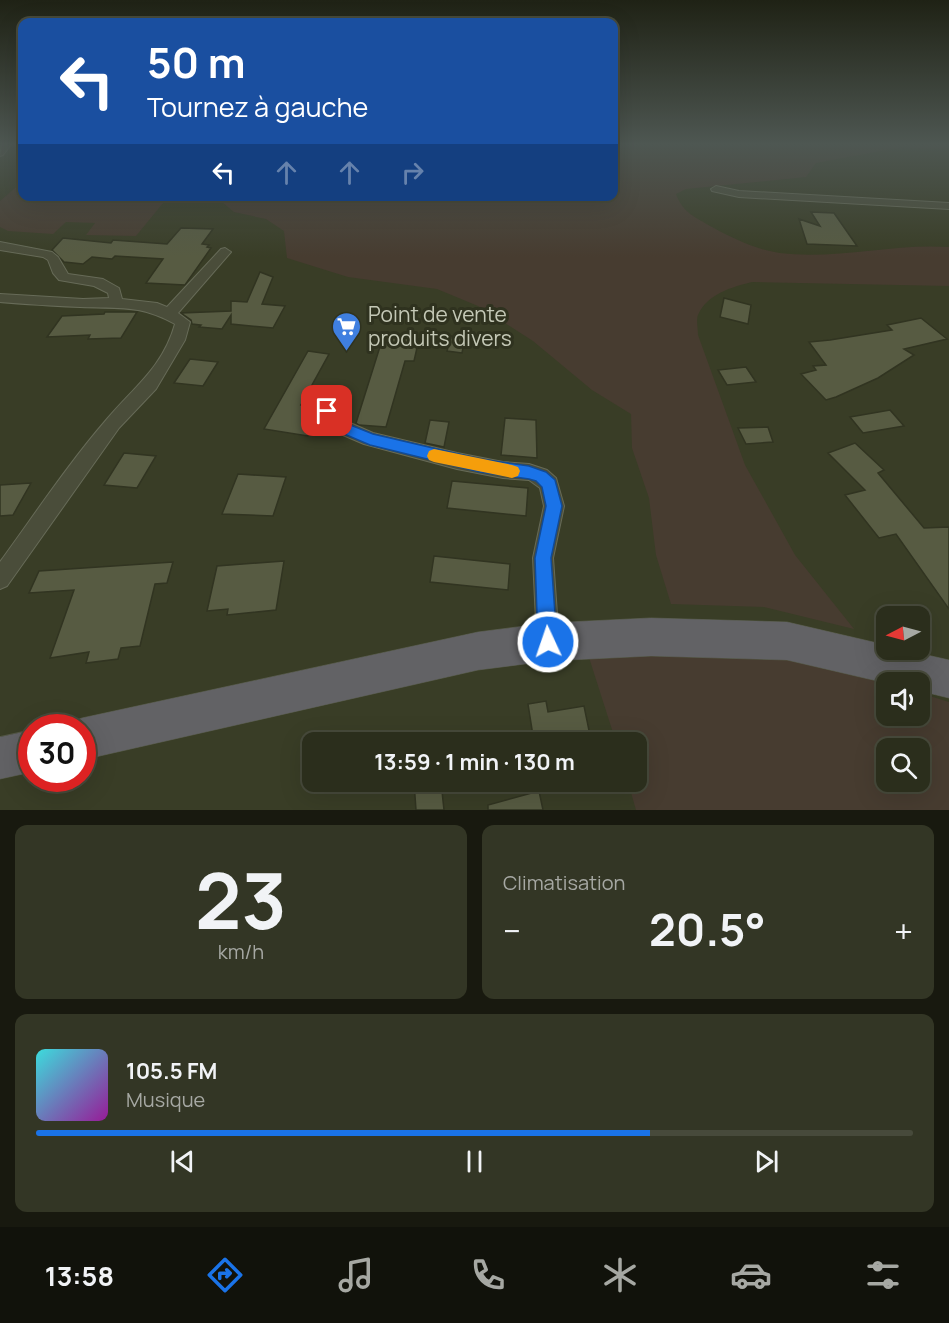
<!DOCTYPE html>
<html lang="fr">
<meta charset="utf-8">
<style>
:root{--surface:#2b2e1c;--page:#333625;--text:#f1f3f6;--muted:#a6a8a3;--line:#474a3b;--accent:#1a73e8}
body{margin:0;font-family:Manrope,sans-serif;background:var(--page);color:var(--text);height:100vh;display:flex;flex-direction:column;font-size:22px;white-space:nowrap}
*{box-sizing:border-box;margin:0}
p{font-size:20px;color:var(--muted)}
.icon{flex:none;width:33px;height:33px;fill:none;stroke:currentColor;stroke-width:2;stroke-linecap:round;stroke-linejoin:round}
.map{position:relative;height:810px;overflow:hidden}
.sheet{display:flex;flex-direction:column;gap:15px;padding:15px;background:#18190f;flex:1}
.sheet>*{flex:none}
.top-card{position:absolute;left:18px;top:18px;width:600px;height:183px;border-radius:12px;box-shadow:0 6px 24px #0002,0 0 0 2px var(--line);background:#1a4fa0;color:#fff;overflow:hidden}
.needle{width:39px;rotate:264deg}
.buttons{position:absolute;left:876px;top:606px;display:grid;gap:12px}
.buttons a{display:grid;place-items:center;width:54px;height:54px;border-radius:12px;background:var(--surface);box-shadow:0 6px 24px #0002,0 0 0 2px var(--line);font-size:30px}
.speed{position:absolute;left:18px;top:714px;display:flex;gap:12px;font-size:30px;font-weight:700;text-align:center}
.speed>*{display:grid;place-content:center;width:78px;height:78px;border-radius:50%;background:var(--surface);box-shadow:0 6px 24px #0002,0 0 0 2px var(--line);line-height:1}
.speed .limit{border:9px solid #d22;background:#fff;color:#111}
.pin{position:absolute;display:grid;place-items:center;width:51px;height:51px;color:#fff;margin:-26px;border-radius:12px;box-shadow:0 3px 9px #0006}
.me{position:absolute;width:66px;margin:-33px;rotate:357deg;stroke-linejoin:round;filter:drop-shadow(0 0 4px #0008)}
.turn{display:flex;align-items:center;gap:21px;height:126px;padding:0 30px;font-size:27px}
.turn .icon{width:78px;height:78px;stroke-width:2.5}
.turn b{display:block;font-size:42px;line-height:51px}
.lanes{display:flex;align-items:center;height:57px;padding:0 30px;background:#0003;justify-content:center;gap:30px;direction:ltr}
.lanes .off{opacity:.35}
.big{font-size:45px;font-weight:700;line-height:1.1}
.sheet .widget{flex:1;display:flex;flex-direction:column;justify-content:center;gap:9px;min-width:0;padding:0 21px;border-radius:12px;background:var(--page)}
.sheet .dial{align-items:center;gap:0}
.dial b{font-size:78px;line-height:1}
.song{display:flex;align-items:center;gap:18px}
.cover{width:72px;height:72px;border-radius:9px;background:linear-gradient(135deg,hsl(180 70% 55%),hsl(300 70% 35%))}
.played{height:6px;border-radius:3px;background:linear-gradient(90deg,var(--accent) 70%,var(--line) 70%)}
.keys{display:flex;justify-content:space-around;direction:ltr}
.heat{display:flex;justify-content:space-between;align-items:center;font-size:33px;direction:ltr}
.sheet .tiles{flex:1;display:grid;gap:15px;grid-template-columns:1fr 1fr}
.widget:last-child{grid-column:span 2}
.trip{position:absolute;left:302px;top:732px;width:345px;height:60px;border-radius:12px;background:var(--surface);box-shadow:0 6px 24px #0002,0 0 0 2px var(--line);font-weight:700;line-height:60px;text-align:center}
.tabs{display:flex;height:96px;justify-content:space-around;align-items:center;background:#11120b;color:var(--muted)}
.tabs .icon{width:42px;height:42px}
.tabs .selected{color:var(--accent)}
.tabs b{font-size:27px;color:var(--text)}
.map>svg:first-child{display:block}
.green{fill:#473c30;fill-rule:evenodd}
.building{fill:#575b42;stroke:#313421;stroke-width:1.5}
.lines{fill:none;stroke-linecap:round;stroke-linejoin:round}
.minor-casing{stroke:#676b58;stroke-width:2}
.trunk-casing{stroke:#545845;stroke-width:1}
.minor{fill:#4a4d3a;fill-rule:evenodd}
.trunk{fill:#626265;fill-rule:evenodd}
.route{fill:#1a73e8;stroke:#114b97;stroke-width:1.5}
.slow{fill:#f59e0b}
.labels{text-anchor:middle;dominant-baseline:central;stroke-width:6;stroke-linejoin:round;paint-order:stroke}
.poi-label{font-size:21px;fill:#c4c8b6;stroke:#2f321f;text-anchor:start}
</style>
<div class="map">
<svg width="949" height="810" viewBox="0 0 949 810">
<rect width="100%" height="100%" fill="#393d26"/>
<path class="green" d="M614,143H949V150L902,147L816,163L806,177L686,189L676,194C683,213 695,217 712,227C732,238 757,250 780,253C836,260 893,243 949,247V286L752,282C732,287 707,294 698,315C696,320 698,329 698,335L745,465L795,555L854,629L764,607L671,604L656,555L649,498L632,448L631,414L592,390L533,341L478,306L437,289L348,277L287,258L284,231L266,219L234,212L216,197L614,196Z
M22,182V196L168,197L136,236L86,235L95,223L66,222L53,234L8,231L0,227V201Z
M585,645L806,660L886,684V716H920V693L949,702V810H636L628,782H636V742H616ZM886,748H920V782H886Z"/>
<path class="building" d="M811,212L834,213L857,246L807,244L799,219L820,226Z
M181,228L213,229L202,244L209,245L207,247L211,248L185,285L146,283L163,259L115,256L112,259L92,257L83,264L64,262L52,250L63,238L111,243L113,240L167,244Z
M260,272L273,277L262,304L285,306L273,328L231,324V315L222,329L199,327L201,325L192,324L191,320L181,313L231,311V301L247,302Z
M724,298L751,305L748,324L720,317Z
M105,312H137L121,338L88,339L90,335L47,337L62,316L104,314Z
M921,318L947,339L904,349L914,355L878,378L836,397L826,400L801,374L816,370L813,366L826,365L809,342L830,340L892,330L887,325Z
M451,336L465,338L462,353L447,351Z
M383,337L419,339L414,361H405L386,427L359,425L356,423Z
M308,351L329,354L301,405L318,407V414L308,436L264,429Z
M190,359L218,362L203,386L174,383Z
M746,367L756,382L727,385L718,370Z
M890,410L904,426L863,433L850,417Z
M505,418L536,420L537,458L501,455Z
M430,420L449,422L444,447L425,443Z
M768,427L773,442L746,444L738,428Z
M855,443L884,470L878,473L924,528L949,527V609L896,534L879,538L845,495L865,490L828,453Z
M124,453L156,456L137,488L104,485Z
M238,474L286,477L273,516L222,514Z
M452,481L528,488L526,516L447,508Z
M31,483L13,515L0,516V485Z
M434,556L510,564L508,590L430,582Z
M284,561L276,610L227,615L228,609L207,611L217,566Z
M173,562L167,583L155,584L140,646L121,648L118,659L86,663L89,652L50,658L74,590L29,593L39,571Z
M546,701L548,712L584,706L591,740L534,742L528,704Z
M414,782H441L444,810H416Z
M539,791L543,810H488V805Z"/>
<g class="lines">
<defs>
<path id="minor" d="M2,143H12L3,155L0,156Z
M716,186L739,191L949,203V209L739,197L712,191L711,189Z
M0,242L52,252L58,257L68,274L103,279L119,288L122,299L157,303L167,307L221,249L225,248L231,252L178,313L190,322L185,340L156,389L119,428L7,586L0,589V562C35,514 68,464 107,419C134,387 163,367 175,324C139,304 120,309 80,307C53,306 27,304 0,302V294L83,299L109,298L108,293L94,286L59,280L53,273L48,260L43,257L0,250Z
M327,405L333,406L341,419L373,433L457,453L503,462L529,464L547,470L556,478L564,506L553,558L559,642L556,650L548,653L540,650L537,642L533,558L544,506L540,488L529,480L503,478L457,469L364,444L329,429L319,411L321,406Z"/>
<path id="trunk" d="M651,618L787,622L886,645V650H905L949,660V698L920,691V682L886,683L787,660L651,656L548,661L478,670L82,760V728H66L67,724L82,718L478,632L548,623Z
M32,730V772L0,779V737Z"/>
</defs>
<use href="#minor" class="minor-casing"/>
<use href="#trunk" class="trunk-casing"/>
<use href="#minor" class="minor"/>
<use href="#trunk" class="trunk"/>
</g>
<linearGradient id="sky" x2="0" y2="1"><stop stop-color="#1f2215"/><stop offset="0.56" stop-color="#4e5752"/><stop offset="1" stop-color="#4e5752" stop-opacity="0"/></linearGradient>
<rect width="949" height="257" fill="url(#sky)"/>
<path class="route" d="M327,405L332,407L340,421L373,434L480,459L529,466L546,472L555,480L562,506L551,558L557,642L554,648L548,651L541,648L538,642L535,558L546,506L542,487L536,481L529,479L480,472L370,445L330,428L320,411Z"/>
<path class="slow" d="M434,449L512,465L518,467L520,471L518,476L512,478L434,462L429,460L427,456L429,451Z"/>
<defs>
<symbol id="supermarket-pin" viewBox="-11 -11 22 30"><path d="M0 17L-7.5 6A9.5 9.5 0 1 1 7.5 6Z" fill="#3f7fe0" stroke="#2f321f"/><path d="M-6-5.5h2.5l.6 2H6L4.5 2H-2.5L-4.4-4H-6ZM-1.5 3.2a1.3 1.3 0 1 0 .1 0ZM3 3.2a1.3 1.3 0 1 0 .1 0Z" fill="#fff"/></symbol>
</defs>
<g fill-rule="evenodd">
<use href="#supermarket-pin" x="330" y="310" width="33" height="45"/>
</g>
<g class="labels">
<g class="poi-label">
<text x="368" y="314">Point de vente<tspan x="368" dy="24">produits divers</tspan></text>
</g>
</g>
</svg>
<div class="buttons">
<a><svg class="needle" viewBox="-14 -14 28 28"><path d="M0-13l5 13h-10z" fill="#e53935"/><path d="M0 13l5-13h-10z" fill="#a6a8a3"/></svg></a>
<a><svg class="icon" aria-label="sound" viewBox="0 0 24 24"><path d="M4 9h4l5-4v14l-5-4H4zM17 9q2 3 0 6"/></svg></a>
<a><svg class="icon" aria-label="search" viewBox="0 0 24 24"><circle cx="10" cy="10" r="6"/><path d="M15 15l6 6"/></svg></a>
</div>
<div class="speed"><div class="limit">30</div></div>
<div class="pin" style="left:327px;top:411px;background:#d93025"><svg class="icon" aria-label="arrive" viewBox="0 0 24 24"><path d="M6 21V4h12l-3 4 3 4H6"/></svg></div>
<svg class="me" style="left:548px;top:642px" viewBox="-20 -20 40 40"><circle r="17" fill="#1a73e8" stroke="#fff" stroke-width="3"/><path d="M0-11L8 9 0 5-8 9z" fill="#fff"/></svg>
<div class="trip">13:59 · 1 min · 130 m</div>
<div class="top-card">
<div class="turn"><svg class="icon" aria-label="left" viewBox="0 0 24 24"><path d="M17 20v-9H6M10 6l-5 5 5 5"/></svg><div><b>50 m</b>Tournez à gauche</div></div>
<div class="lanes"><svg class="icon" aria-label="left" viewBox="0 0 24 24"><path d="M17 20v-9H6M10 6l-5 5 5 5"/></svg><svg class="icon off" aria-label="ahead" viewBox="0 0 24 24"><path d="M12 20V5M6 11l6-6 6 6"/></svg><svg class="icon off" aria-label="ahead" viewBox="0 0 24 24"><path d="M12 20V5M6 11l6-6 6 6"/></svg><svg class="icon off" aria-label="right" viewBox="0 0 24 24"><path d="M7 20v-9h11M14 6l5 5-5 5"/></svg></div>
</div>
</div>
<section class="sheet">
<div class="tiles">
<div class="widget dial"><b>23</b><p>km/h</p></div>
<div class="widget"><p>Climatisation</p>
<div class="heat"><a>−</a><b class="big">20.5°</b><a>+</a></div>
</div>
<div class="widget">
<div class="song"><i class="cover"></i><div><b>105.5 FM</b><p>Musique</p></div></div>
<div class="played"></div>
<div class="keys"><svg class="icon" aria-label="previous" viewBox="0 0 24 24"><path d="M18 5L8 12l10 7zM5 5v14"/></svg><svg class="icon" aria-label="pause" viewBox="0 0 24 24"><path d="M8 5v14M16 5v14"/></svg><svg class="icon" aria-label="next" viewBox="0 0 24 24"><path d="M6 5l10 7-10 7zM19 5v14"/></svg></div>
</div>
</div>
</section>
<nav class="tabs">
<b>13:58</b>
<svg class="icon selected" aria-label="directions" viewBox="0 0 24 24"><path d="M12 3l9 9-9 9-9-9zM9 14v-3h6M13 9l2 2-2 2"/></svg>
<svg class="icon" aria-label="music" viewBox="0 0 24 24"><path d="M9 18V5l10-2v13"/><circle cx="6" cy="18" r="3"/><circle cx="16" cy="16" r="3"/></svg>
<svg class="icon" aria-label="phone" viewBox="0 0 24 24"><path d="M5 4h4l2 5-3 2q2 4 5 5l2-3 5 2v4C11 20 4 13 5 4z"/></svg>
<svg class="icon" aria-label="climate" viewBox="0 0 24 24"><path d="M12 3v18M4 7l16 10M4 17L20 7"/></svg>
<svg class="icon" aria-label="car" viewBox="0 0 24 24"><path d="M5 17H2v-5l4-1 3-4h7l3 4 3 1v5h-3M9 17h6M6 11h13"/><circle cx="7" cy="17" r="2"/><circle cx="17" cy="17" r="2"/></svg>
<svg class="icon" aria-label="filters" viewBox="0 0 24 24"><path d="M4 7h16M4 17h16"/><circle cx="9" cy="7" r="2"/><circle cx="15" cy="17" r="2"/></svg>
</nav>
